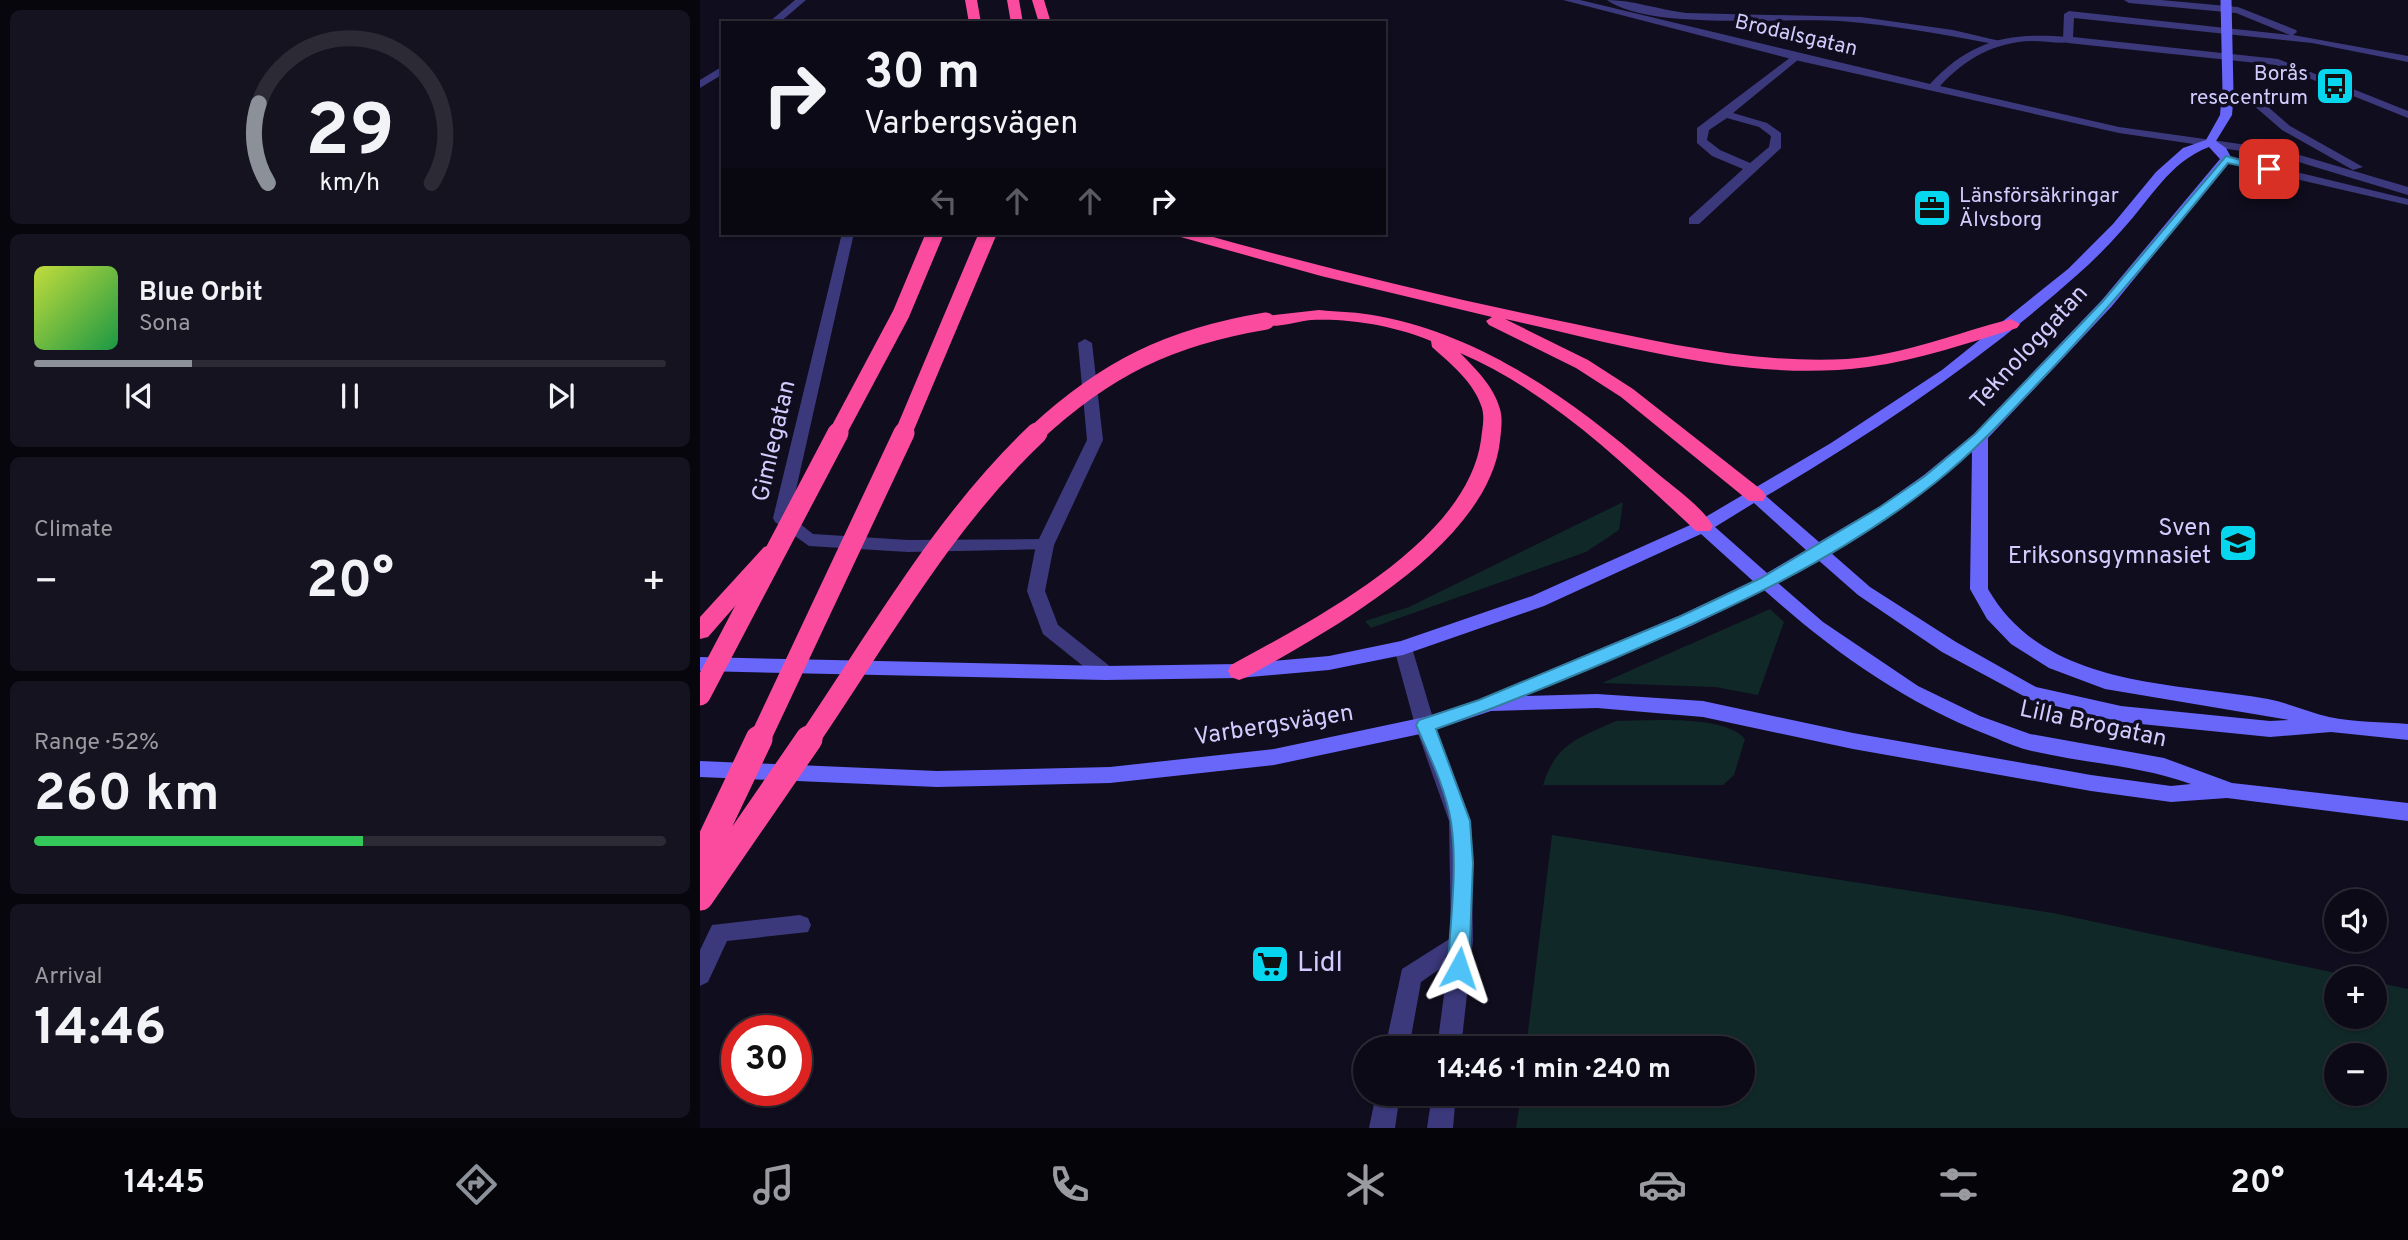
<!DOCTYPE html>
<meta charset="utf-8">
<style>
:root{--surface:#0c0a16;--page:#15131f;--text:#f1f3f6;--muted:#9a9aa1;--line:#2c2b35;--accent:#8c9099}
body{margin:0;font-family:Overpass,sans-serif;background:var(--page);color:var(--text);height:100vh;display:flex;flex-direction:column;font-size:26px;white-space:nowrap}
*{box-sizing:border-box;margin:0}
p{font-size:23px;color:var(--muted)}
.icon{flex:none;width:38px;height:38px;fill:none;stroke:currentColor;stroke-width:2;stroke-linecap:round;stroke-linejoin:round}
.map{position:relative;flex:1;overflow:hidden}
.sheet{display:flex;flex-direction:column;gap:10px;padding:10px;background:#07060c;width:700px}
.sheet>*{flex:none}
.top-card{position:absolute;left:21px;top:21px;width:665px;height:214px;border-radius:0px;box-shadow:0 2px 5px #0004,0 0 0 2px var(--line);background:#0c0a16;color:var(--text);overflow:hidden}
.fabs{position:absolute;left:1624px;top:889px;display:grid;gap:14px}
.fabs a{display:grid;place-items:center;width:63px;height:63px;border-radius:50%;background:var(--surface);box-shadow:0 2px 5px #0004,0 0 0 2px var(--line);font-size:35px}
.speed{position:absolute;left:21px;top:1015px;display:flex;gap:14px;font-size:35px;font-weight:700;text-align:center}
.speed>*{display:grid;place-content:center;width:91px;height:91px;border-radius:50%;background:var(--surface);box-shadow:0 2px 5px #0004,0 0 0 2px var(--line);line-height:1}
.speed .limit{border:10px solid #d22;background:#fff;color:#111}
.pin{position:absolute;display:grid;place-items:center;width:60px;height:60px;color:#fff;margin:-30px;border-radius:14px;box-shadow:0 4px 10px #0006}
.me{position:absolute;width:77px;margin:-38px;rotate:5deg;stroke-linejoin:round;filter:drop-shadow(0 0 5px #0008)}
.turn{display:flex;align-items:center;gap:24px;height:147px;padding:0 28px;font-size:32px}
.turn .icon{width:91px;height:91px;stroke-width:2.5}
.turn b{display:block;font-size:49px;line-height:60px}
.lanes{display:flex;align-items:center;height:66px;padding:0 28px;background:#0003;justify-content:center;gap:35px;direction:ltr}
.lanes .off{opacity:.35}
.big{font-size:52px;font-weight:700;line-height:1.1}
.sheet .widget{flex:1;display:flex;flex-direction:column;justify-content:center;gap:10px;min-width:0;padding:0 24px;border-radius:10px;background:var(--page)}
.sheet .dial{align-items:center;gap:0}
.dial svg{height:182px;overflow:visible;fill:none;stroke:var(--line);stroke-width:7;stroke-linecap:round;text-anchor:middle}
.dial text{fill:var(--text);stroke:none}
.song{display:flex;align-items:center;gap:21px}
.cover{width:84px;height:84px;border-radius:10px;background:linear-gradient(135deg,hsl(70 70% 55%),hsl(140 70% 35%))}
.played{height:7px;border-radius:4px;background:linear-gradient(90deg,var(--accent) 25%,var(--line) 25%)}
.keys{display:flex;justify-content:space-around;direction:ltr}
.heat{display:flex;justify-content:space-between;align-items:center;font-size:38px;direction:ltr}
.charge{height:10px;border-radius:5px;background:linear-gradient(90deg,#34c759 52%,var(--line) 0)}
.trip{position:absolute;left:653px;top:1036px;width:402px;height:70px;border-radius:35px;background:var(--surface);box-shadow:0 2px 5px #0004,0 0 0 2px var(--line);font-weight:700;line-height:70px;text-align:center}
.menu{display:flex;height:112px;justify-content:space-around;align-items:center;background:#050409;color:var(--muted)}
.menu .icon{width:49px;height:49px}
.menu .active{color:var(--accent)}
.menu b{font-size:32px;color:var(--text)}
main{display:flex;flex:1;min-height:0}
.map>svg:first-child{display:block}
.green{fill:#102827;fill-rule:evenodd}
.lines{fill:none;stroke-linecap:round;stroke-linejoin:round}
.lane{fill:#3b397c;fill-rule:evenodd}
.street{fill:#3b397c;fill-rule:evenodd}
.secondary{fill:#6966fa;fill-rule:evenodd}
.highway{fill:#fa4b9f;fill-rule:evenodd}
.secondary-bridge{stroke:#6966fa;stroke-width:11}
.highway-bridge-far2{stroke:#fa4b9f;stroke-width:17}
.highway-bridge-far1{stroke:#fa4b9f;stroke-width:21}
.highway-bridge{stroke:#fa4b9f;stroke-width:27}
.route{fill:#4fc3f7;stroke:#337fa1;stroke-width:2}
.labels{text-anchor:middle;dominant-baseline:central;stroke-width:7;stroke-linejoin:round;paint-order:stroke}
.far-street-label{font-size:21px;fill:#d1ccfd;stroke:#100d1e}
.far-poi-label{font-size:21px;fill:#d1ccfd;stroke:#100d1e;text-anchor:end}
.street-label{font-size:24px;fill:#d1ccfd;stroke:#100d1e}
.poi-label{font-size:24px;fill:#d1ccfd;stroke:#100d1e;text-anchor:end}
.near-poi-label{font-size:28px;fill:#d1ccfd;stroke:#100d1e;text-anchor:start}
</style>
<main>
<section class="sheet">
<div class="widget dial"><svg viewBox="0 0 100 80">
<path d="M14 69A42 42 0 1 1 86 69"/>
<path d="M14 69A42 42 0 0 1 10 34" stroke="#8c9099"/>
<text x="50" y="56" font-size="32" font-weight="700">29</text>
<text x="50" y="72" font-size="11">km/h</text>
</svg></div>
<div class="widget">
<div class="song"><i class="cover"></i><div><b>Blue Orbit</b><p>Sona</p></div></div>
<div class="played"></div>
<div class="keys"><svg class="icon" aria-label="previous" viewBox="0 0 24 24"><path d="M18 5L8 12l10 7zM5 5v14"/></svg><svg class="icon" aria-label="pause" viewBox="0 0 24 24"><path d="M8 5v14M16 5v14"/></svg><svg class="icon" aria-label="next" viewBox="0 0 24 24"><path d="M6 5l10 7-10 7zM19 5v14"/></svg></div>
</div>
<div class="widget"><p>Climate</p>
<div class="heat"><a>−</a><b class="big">20°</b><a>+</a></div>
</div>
<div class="widget"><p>Range · 52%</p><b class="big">260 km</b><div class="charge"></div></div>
<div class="widget"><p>Arrival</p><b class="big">14:46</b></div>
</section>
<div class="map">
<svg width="1708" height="1128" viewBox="0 0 1708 1128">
<rect width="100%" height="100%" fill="#100d1e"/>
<path class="green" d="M923,502L919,530L886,552L671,628L665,621L709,607Z
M1070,609L1084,622L1058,695L1015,687L902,683Z
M916,721C948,721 1024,714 1045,739L1034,775L1023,785H843C856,743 879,738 916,721Z
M852,835L1353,913L1659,978H1636V1017H1675V982L1708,989V1128H816L821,1094H1043V1048H826ZM1636,1055H1675V1094H1636Z"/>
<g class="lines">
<path class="lane" d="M907,0C933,0 960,10 986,13L1161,17L1253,30L1304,42L1299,45C1246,35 1193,25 1140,21C1084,17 950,31 907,0Z
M1424,0H1461L1538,7L1596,30L1597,32L1593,35L1708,56V62L1612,43L1374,18L1373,37L1578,59L1708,111V118L1576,65L1368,43L1363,40L1364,14L1369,11L1590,35L1536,13L1429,3Z
M1095,54L1100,57L1099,59L1033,113L1067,123L1081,133V148L999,224H989V218L1043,169L1012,156L997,143V128ZM1027,118L1059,127L1071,136L1069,147L1050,163L1020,150L1007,140L1009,130Z
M385,339L392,343L403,440L354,545L345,591L358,625L412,668L414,673L412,678H398L343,634L327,591L336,545L387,440L378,343Z
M100,915L108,918L111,925L108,932L27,941L8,982L0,986V950L12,925Z
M762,931L770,934L773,941L770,948L721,982L709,1048H685L702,969Z
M676,1094H700L695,1128H669Z"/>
<path class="street" d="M95,0H106L79,23H68Z
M863,0H880L1230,84C1271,40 1309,32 1368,37L1372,38V42C1359,44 1345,41 1332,41C1294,42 1265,59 1240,86L1419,127L1583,150L1708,187V195L1582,157L1419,133L1095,60Z
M23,66V74L0,88V80Z
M1528,89L1560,100L1590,126L1663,167L1653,170L1582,130L1552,104L1524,94L1522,92Z
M1526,155L1708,199V205L1522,162V156Z
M142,233H154L90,516L113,534L208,540L345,539L354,545L351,549L208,552L109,546L75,522L73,518Z
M703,641L710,643L712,648L735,725L771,821L773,941L761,1048H737L751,941L749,821L715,725L694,648L696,643Z
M732,1094H756L753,1128H727Z"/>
<path class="secondary" d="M1528,89L1534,92L1532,115L1516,141L1526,148L1532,159L1412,306L1288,438V589C1344,687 1470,682 1568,699C1588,703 1609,712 1629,717C1654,722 1682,722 1708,724V740L1631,732L1570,737L1421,722L1331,700L1242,652L1158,595L1117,559L1078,583L1123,622L1218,686L1280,716L1330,734L1464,758L1532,783L1708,803V821L1527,798L1471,802L1391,791L1153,749L1003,717L897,708L791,711L725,733L574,765L410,783L237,787L0,777V761L237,771L410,767L574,749L725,717L778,700L981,615L1053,581L1001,534L844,606L703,655L629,670L539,678L405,680L0,671V657L405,666L539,664L629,656L701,641L832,596L997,522L1131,443L1242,370L1368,269L1413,224L1456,172L1483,148L1506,140L1520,115L1522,92ZM1509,147L1520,159L1402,300L1274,434L1224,475L1179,507L1119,542L1066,496C1176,431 1282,360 1377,275C1393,261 1408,246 1422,230C1450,200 1469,162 1509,147ZM1272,452L1270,589L1287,619L1311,644L1349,668L1405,689L1589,720L1570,721L1421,706L1336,687L1256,642L1170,587L1130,552L1191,515ZM1054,503L1106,550L1067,573L1015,527ZM1064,590C1132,651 1203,702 1288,735C1301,740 1315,747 1328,750C1382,763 1438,765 1491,784L1471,786L1391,775L1153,733L1003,701L897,694L825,696L993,625Z"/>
<path class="highway" d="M265,0H277L281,23H269Z
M307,0H319L323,23H311Z
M332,0H344L351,23H339Z
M475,233H499C623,268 748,298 875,324C964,343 1055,364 1147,359C1204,355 1256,333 1311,319L1320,324L1317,328C1268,343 1219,360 1168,367C1048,383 921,345 805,319L888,360L933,389L1063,491L1066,496L1063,501H1049L921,397L876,368L789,325L786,321L792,317L621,276L477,236Z
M619,310C638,312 659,312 678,316C783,336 871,399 951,468C970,485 1000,504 1013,526L1010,531H996C925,465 851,392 760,353C776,369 794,387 800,409C803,420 801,430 800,441C788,545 630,630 547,677L539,680L531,677L528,671L531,665C613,620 767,542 781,440C782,429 785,419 782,408C774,382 751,364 732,347L731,341C696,326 649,318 611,320C596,321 568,332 557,321L566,316Z
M71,545L81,552L78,557L8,637L0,639V617L64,547Z"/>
<path class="secondary-bridge" d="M1526,0L1528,92"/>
<path class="highway-bridge-far2" d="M137,434L201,314L235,233
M203,434L288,233
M335,434C406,368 470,337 566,321"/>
<path class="highway-bridge-far1" d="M0,695L138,433
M59,741L204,433
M108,741C180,635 244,521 337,433"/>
<path class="highway-bridge" d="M0,863L59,739
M0,897L109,739"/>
</g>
<path class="route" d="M1526,156L1574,169L1569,172L1528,163C1468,237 1408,310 1342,379C1308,415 1275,451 1236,482C1140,559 1025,611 913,659C854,684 796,708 736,729L770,821L773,863L769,968L766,975L759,977L751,975L748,968C750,920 758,869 751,822C746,789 729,755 716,725L719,720L779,700L981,616L1061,578L1180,507L1225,476L1275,434L1403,301Z"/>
<defs>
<symbol id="bus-square" viewBox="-11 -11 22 22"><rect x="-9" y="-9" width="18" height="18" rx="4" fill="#07d7ee" stroke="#100d1e"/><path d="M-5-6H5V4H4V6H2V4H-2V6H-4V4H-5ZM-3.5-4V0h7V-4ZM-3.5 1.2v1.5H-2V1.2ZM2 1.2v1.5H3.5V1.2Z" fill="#111"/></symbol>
<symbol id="office-square" viewBox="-11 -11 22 22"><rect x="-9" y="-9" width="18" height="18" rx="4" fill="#07d7ee" stroke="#100d1e"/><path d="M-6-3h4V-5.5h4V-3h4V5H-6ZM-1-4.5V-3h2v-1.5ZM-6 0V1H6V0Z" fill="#111"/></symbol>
<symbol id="school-square" viewBox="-11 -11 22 22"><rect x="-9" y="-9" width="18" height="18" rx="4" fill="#07d7ee" stroke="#100d1e"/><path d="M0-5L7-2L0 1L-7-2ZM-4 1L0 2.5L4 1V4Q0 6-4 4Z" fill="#111"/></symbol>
<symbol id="supermarket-square" viewBox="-11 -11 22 22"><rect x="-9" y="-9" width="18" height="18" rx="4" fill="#07d7ee" stroke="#100d1e"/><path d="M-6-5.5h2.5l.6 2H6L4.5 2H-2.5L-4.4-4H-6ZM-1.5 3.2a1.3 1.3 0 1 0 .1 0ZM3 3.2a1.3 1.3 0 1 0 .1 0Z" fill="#111"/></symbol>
</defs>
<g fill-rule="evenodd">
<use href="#bus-square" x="1613" y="64" width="44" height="44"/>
<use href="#office-square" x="1210" y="186" width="44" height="44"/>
<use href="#school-square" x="1516" y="521" width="44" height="44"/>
<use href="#supermarket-square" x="548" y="942" width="44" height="44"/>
</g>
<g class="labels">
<g class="far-street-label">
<text transform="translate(1096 36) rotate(13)">Brodalsgatan</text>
</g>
<g class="far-poi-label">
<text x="1608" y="74">Borås<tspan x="1608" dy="24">resecentrum</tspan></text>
<text x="1259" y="196" text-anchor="start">Länsförsäkringar<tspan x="1259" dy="24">Älvsborg</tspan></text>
</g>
<g class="street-label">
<text transform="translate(1330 348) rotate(-47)">Teknologgatan</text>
<text transform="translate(75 441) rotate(-77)">Gimlegatan</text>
<text transform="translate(1393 725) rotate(12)">Lilla Brogatan</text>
<text transform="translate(574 726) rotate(-9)">Varbergsvägen</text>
</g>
<g class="poi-label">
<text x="1511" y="529">Sven<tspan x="1511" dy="28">Eriksonsgymnasiet</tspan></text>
</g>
<g class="near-poi-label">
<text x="597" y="964">Lidl</text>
</g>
</g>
</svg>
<div class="fabs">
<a><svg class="icon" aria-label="sound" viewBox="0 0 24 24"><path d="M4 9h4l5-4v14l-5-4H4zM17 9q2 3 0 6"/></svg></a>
<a>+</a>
<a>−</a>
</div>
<div class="speed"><div class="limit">30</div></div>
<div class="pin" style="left:1569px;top:169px;background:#d93025"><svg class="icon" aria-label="arrive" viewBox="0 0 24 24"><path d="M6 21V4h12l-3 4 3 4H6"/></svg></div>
<svg class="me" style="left:759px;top:968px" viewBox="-20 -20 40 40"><path d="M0-17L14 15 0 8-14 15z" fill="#4fc3f7" stroke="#fff" stroke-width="4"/></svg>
<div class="trip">14:46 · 1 min · 240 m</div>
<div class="top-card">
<div class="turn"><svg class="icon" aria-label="right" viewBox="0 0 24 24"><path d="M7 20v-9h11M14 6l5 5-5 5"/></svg><div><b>30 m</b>Varbergsvägen</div></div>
<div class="lanes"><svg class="icon off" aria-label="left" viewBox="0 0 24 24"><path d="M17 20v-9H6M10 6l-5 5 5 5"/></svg><svg class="icon off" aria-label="ahead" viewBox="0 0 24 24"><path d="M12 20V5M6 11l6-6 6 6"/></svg><svg class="icon off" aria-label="ahead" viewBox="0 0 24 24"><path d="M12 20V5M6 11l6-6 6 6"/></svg><svg class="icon" aria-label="right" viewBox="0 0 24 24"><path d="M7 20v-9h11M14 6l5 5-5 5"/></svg></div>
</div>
</div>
</main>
<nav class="menu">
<b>14:45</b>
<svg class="icon active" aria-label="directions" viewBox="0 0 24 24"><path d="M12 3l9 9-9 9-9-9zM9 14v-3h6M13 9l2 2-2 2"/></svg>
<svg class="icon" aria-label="music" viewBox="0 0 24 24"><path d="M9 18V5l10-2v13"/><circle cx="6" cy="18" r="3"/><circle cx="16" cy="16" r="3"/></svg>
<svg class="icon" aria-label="phone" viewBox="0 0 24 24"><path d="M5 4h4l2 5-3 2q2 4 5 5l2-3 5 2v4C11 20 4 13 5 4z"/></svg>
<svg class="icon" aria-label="climate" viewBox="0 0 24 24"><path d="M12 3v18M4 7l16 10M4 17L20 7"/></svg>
<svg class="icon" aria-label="car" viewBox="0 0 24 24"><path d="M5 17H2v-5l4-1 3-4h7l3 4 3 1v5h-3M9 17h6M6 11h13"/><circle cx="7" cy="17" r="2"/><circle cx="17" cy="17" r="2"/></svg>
<svg class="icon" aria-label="filters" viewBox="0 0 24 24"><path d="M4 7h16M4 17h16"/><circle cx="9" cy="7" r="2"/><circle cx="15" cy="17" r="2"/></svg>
<b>20°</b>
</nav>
